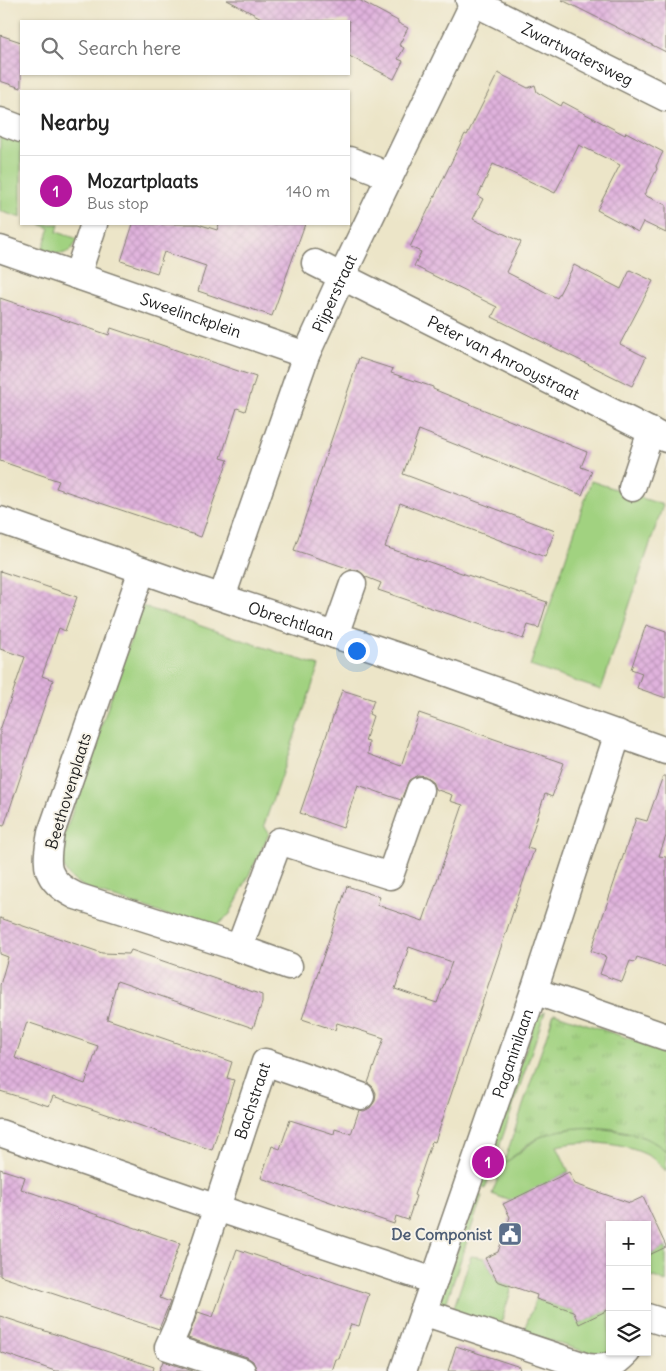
<!DOCTYPE html>
<meta charset="utf-8">
<style>
:root{--surface:#fff;--page:#f6f6f6;--text:#222;--muted:#767676;--line:#e0e0e0;--accent:#b5179e}
body{margin:0;font-family:Delius,sans-serif;background:var(--page);color:var(--text)}
.controls{position:absolute;right:15px;bottom:15px;display:grid;overflow:hidden;border-radius:0px;box-shadow:0 1px 4px #0004}
.controls button{width:45px;height:45px;display:grid;place-items:center;padding:0;border:0;border-bottom:1px solid var(--line);background:var(--surface);color:var(--text);font:25px sans-serif}
.you{position:absolute;left:356px;top:650px;width:18px;height:18px;margin:-12px;border:4px solid #fff;border-radius:50%;background:#1a73e8;box-shadow:0 0 0 8px #1a73e833}
.badge{display:grid;place-items:center;width:32px;height:32px;border-radius:50%;background:var(--accent);color:#fff;font-size:16px;font-weight:700}
.pin{position:absolute;translate:-50% -50%;border:2px solid #fff;box-shadow:0 1px 5px #0006}
.list{margin:0;padding:0;list-style:none}
h2{display:flex;justify-content:space-between;align-items:center;height:65px;margin:0;padding:0 20px;font-size:21px}
h2 small{font-size:16px;font-weight:400;color:var(--muted)}
.list li{display:grid;grid-template-columns:32px 1fr auto;gap:15px;align-items:center;box-sizing:border-box;height:70px;padding:0 20px;border-top:1px solid var(--line)}
.list b{display:block;font-size:19px;white-space:nowrap}
.list p{margin:0;font-size:16px;white-space:nowrap;color:var(--muted)}
.list em{font-size:16px;font-style:normal;color:var(--muted)}
.icon{flex:none;width:28px;height:28px;fill:none;stroke:currentColor;stroke-width:2;stroke-linecap:round;stroke-linejoin:round}
.map{position:relative;flex:none;width:666px;height:1371px;overflow:hidden}
.search{position:absolute;background:var(--surface);box-shadow:0 1px 4px #0004;left:20px;top:20px;width:330px;height:55px;display:flex;align-items:center;gap:12px;box-sizing:border-box;padding:0 18px;border-radius:0px;color:var(--muted);font-size:19px}
.panel{position:absolute;background:var(--surface);box-shadow:0 1px 4px #0004;left:20px;top:90px;width:330px;height:135px;border-radius:0px}
.map>svg:first-child{display:block}
.green{fill:#a1d280;stroke:#5e774e}
.park{fill:url(#park-tufts);stroke:#5e774e}
.building{fill:url(#building-cross-hatch);fill-rule:evenodd}
.lines{fill:none;stroke-linecap:round;stroke-linejoin:round}
.minor-casing{stroke:#848072;stroke-width:29}
.minor{stroke:#fff;stroke-width:26}
.labels{text-anchor:middle;stroke-width:4;stroke-linejoin:round;paint-order:stroke}
.street-label{font-size:16px;fill:#1c1c1c;stroke:#f7f3e8}
.service-label{font-size:16px;font-weight:bold;fill:#4e5e75;stroke:#f7f3e8;text-anchor:end}
</style>
<div class="map">
<svg width="666" height="1371" viewBox="0 0 666 1371">
<defs>
<pattern id="park-tufts" width="24" height="20" patternUnits="userSpaceOnUse" patternTransform="scale(1.25)"><rect width="24" height="20" fill="#a1d280"/><path d="M3 7l-1-3M5 7V3M7 7l1-3M15 17l-1-3M17 17v-4M19 17l1-3" fill="none" stroke="#8ab46e"/></pattern>
<pattern id="building-cross-hatch" width="8" height="8" patternUnits="userSpaceOnUse" patternTransform="scale(1.25)"><rect width="8" height="8" fill="#e0b2dd"/><path d="M0 0l8 8M0 8l8-8" fill="none" stroke="#c098bd"/></pattern>
</defs>
<rect width="100%" height="100%" fill="#f7f3e8"/>
<filter id="ink" filterUnits="userSpaceOnUse"><feTurbulence type="fractalNoise" baseFrequency=".02" numOctaves="2"/><feDisplacementMap in="SourceGraphic" scale="10" xChannelSelector="R" yChannelSelector="G"/><feConvolveMatrix kernelMatrix="1 2 1 2 8 2 1 2 1" color-interpolation-filters="sRGB"/></filter>
<filter id="wash" filterUnits="userSpaceOnUse"><feTurbulence type="fractalNoise" baseFrequency=".0096" numOctaves="4" result="noise"/><feDisplacementMap in="SourceGraphic" scale="20" xChannelSelector="R" yChannelSelector="G"/><feGaussianBlur stdDeviation="1.12" result="paint"/><feColorMatrix in="noise" values="0 0 0 0 0 0 0 0 0 0 0 0 0 0 0 0 0 1.4 0 .05"/><feComposite in="paint" operator="in"/></filter>
<g filter="url(#wash)">
<rect width="100%" height="100%" fill="#ece5c8"/>
<g class="green">
<path d="M0,133L21,141V218L0,211Z"/>
<path d="M39,224H59L57,232L78,239C69,257 60,256 42,250L50,228Z"/>
<path d="M591,481L663,505L601,690L530,666Z"/>
<path d="M142,606L319,666L264,825L269,834L230,914L216,926L203,927L88,889C67,878 63,872 60,848Z"/>
<path d="M545,1012L485,1189L478,1186L537,1017Z"/>
<path d="M584,1127C612,1130 644,1131 666,1151V1171C662,1168 659,1163 655,1160C633,1143 583,1139 557,1146L569,1172L511,1201L492,1194L503,1165L538,1138L556,1131Z"/>
<path d="M477,1194L482,1196L444,1310L437,1308Z"/>
<path d="M666,1247V1282L654,1277L647,1279V1256Z"/>
<path d="M471,1256L485,1258L497,1281L512,1287L500,1327L452,1313Z"/>
<path d="M536,1299L573,1311L579,1324L610,1309V1351L598,1354L589,1353L523,1332Z"/>
</g>
<path class="park" d="M554,1013L666,1051V1151C637,1125 575,1121 540,1137C527,1143 515,1156 503,1165Z"/>
<g id="blocks">
<g class="building">
<path d="M227,0H359L398,21V23L408,28L399,45L404,48L398,59L403,61L394,79L349,56V21H267Z"/>
<path d="M562,0H666V52Z"/>
<path d="M0,35L21,42V88L0,81Z"/>
<path d="M498,73L528,88L535,85L537,92L561,106L563,102L625,135L626,132L663,152L656,166L657,169L644,195L666,205V233L643,222L638,232L597,210L620,165L579,145L555,193L493,164L478,196L483,199L473,219L521,242L506,272L557,298L574,265L621,289L630,270L653,281L620,344L646,357L632,386L492,317L497,307L414,266L421,252L410,247L465,134L467,135Z"/>
<path d="M133,224H198L217,230L219,224H305L272,316L198,291L206,266L164,252L157,273L121,261Z"/>
<path d="M0,298L109,335L111,328L256,377L245,411L237,408L221,458L228,460L201,537L56,488L59,481L0,461Z"/>
<path d="M359,358L393,369L391,373L433,387V389L587,452L581,467L592,471L582,495L419,430L403,474L555,531L545,557L400,503L385,547L547,602L539,628L528,625L523,639L378,590L381,583L366,577L358,570L350,569L294,550Z"/>
<path d="M0,571L77,597L65,631L59,628L42,676L53,680L4,826L0,825V730L25,657L0,649Z"/>
<path d="M646,625L666,632V698L637,688L642,673L631,669Z"/>
<path d="M342,690L374,700L369,714L373,716L365,741L369,742L368,754L401,766L419,713L564,763L552,797L545,794L527,848L534,850L435,1142L432,1141L414,1195L416,1196L408,1220L396,1216L394,1224L261,1178L272,1146L280,1149L290,1120L334,1134L335,1129L351,1134L359,1110L364,1111L370,1108L375,1101L376,1093L373,1087L368,1083L384,1038L337,1023L335,1030L302,1019L347,886L380,897L377,905L423,921L463,805L450,801L452,795L435,789L432,781L425,776L418,775L409,780L401,800L358,785L343,828L300,813ZM409,947L452,962L437,1003L395,989Z"/>
<path d="M663,776H666V836L659,856L666,857V967L637,957L635,962L630,961L622,982L600,974L606,957L591,951L636,818L647,821Z"/>
<path d="M0,918L102,953L129,954L131,950L262,995V1003L253,1028L117,981L107,1019L232,1062L227,1078L234,1080L212,1150L53,1096L49,1106L0,1091V985L8,957L0,954ZM27,1022L98,1046L85,1084L15,1058Z"/>
<path d="M0,1169L25,1177L21,1189L180,1243L160,1298L170,1302L159,1329L0,1276Z"/>
<path d="M569,1172L575,1184L630,1203L643,1197L666,1246V1247L647,1256V1225H610V1309L579,1324L573,1311L536,1299L537,1295L497,1281L485,1258L498,1252L510,1217L503,1204Z"/>
<path d="M237,1249L369,1294L359,1326L351,1324L339,1359H336L332,1371H257L253,1361L247,1357L188,1338L198,1312L213,1317Z"/>
<path d="M0,1316L154,1367L153,1371H55L0,1352Z"/>
<path d="M456,1346L520,1367L519,1371H448Z"/>
<path d="M163,1361L193,1371H159Z"/>
</g>
</g>
</g>
<g filter="url(#ink)">
<use href="#blocks" fill-opacity="0" stroke="#848072" stroke-width="1"/>
<g class="lines">
<defs>
<g id="minor">
<path id="s1" d="M469,0L666,98"/>
<path d="M0,121L21,129"/>
<path d="M349,160L375,170L389,179"/>
<path id="s2" d="M0,249L306,355"/>
<path id="s3" d="M315,263L666,439"/>
<path d="M77,276L94,224"/>
<path d="M632,488L651,431"/>
<path id="s4" d="M0,520L196,589L419,663L666,751"/>
<path d="M142,570L51,833C45,866 44,880 76,896L239,948L279,841L390,876L420,790"/>
<path id="s5" d="M222,597L306,355L342,276L474,2"/>
<path d="M335,635L353,584"/>
<path d="M239,948L289,966"/>
<path d="M534,991L666,1037"/>
<path d="M0,1133L217,1208L434,1281"/>
<path d="M423,1312L588,1367C609,1369 612,1367 627,1352"/>
<path d="M647,1317L666,1323"/>
<path id="s6" d="M242,1371L168,1347L179,1322L265,1062L361,1096"/>
<path id="s7" d="M403,1371L534,991L618,733"/>
</g>
</defs>
<use href="#minor" class="minor-casing"/>
<use href="#minor" class="minor"/>
</g>
</g>
<defs>
<symbol id="civic-square" viewBox="-11 -11 22 22"><rect x="-9" y="-9" width="18" height="18" rx="4" fill="#5c6f8a" stroke="#f7f3e8"/><path d="M-.6-6.5H3V-4.5H.6V-3L4-1V1h2V6H-6V1h2V-1L-.6-3ZM-1.2 2.5V6h2.4V2.5Z" fill="#fff"/></symbol>
</defs>
<g fill-rule="evenodd">
<use href="#civic-square" x="496" y="1220" width="28" height="28"/>
</g>
<g class="labels">
<g class="street-label">
<text dy="6" stroke="none"><textPath href="#s1" startOffset="121">Zwartwatersweg</textPath></text>
<text dy="6" stroke="none"><textPath href="#s5" startOffset="324">Pijperstraat</textPath></text>
<text dy="6" stroke="none"><textPath href="#s2" startOffset="202">Sweelinckplein</textPath></text>
<text dy="6" stroke="none"><textPath href="#s3" startOffset="211">Peter van Anrooystraat</textPath></text>
<text dy="6" stroke="none"><textPath href="#s4" startOffset="308">Obrechtlaan</textPath></text>
<text transform="translate(68 791) rotate(-73)" y="6">Beethovenplaats</text>
<text dy="6" stroke="none"><textPath href="#s7" startOffset="336">Paganinilaan</textPath></text>
<text dy="6" stroke="none"><textPath href="#s6" startOffset="338">Bachstraat</textPath></text>
</g>
<g class="service-label">
<text x="492" y="1240">De Componist</text>
</g>
</g>
</svg>
<div class="controls">
<button>+</button>
<button>−</button>
<button><svg class="icon" aria-label="layers" viewBox="0 0 24 24"><path d="M12 4l9 5-9 5-9-5zM3 14l9 5 9-5"/></svg></button>
</div>
<div class="you"></div>
<div class="pin badge" style="left:488px;top:1162px">1</div>
<div class="search"><svg class="icon" aria-label="search" viewBox="0 0 24 24"><circle cx="10" cy="10" r="6"/><path d="M15 15l6 6"/></svg>Search here</div>
<section class="panel">
<h2>Nearby<small></small></h2>
<ul class="list">
<li><span class="badge">1</span><div><b>Mozartplaats</b><p>Bus stop</p></div><em>140 m</em></li>
</ul>
</section>
</div>
